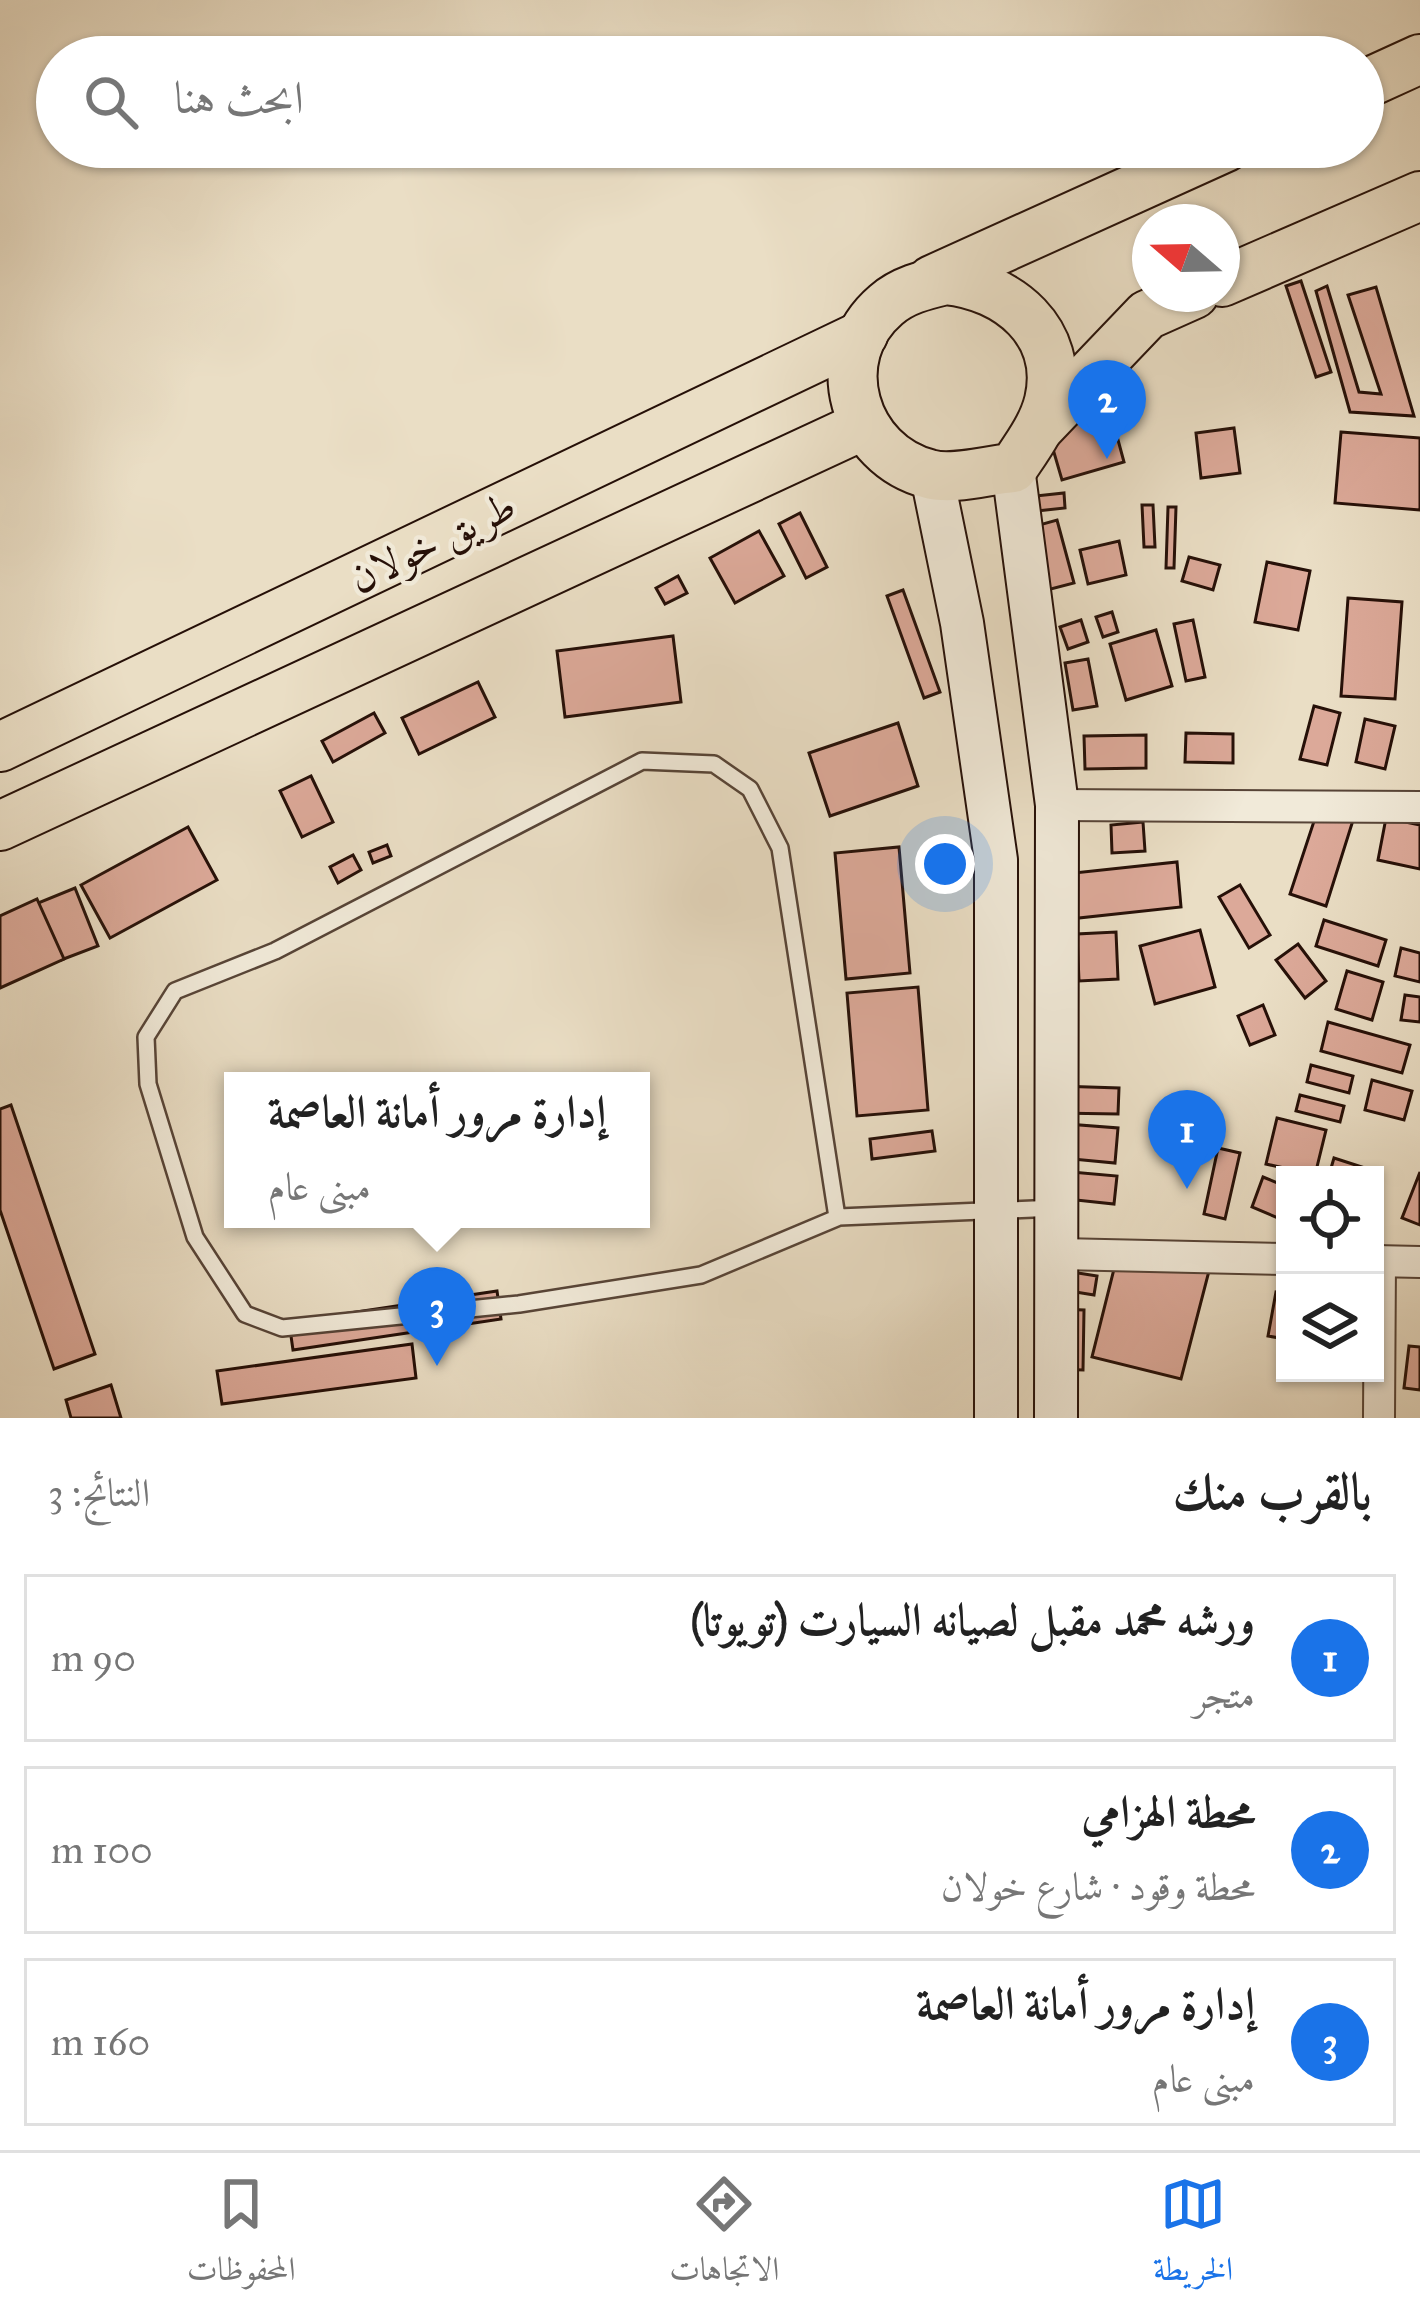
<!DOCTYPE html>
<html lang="ar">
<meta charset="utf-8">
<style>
:root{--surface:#fff;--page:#f6f6f6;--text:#222;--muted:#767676;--line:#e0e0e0;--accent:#1a73e8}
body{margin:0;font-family:"IM FELL Great Primer",Amiri,serif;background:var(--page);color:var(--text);direction:rtl}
.controls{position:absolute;right:36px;bottom:36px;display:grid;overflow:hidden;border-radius:0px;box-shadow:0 3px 9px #0004}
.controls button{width:108px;height:108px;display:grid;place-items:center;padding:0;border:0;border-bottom:3px solid var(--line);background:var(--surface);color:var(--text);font:60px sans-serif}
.compass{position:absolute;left:1132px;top:204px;width:108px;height:108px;border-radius:50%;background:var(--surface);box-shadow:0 3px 9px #0004;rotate:290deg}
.you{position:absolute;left:945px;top:864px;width:42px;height:42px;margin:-30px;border:9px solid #fff;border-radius:50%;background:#1a73e8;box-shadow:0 0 0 18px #1a73e833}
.badge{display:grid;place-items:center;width:78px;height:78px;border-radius:50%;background:var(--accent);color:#fff;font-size:39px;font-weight:700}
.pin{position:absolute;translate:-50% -99px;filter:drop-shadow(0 3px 6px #0008)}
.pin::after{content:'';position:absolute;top:63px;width:42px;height:36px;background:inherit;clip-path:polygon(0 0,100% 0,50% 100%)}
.popup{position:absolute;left:224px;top:1072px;width:426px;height:156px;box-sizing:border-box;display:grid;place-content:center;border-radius:0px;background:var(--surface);filter:drop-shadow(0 3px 9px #0005);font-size:39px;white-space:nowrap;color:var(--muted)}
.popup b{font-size:45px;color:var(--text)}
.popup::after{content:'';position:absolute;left:50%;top:100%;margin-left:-24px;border:24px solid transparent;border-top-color:var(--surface)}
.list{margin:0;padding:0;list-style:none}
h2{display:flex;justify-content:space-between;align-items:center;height:156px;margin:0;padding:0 48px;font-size:51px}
h2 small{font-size:39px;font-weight:400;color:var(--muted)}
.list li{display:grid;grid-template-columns:78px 1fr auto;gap:36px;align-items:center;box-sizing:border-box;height:168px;margin:0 24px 24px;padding:0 24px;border:3px solid var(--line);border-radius:0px}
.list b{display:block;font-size:45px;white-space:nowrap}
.list p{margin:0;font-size:39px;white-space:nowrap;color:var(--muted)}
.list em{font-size:39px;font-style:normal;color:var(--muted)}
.icon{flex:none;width:66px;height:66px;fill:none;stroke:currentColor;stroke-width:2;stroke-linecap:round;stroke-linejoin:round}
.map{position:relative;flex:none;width:1420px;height:1418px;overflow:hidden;direction:ltr}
.search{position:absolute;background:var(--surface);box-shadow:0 3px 9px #0004;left:36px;right:36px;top:36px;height:132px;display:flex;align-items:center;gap:30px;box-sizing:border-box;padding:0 42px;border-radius:66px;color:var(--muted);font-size:45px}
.sheet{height:732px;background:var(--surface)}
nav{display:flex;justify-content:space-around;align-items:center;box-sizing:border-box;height:168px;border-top:3px solid var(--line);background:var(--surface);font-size:33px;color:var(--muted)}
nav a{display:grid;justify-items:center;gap:6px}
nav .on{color:var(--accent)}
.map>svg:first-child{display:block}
.building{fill:#dca999;stroke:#261008;stroke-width:3}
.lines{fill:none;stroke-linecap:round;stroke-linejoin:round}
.lane-casing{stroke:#574437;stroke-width:20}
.street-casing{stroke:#574437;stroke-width:34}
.secondary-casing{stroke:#261008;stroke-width:46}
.primary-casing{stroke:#261008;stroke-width:52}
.lane{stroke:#f1ead9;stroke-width:15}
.street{stroke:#f1ead9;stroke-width:30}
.secondary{stroke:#f1ead9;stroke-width:42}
.primary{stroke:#eadec5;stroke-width:48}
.labels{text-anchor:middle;stroke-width:9;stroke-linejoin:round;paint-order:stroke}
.street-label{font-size:42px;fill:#261008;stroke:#f1ead9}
</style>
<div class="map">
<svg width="1420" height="1418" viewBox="0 0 1420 1418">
<rect width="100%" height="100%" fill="#eadec5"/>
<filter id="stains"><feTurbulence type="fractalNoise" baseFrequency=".00167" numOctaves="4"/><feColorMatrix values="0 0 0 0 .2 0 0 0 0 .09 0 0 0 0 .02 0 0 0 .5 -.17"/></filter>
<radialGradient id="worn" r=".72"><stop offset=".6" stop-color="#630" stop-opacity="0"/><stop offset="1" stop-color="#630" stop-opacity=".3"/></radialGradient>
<g class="building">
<path d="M1301,281L1331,372L1316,377L1286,286Z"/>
<path d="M1327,286L1359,392L1381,394L1348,295L1376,287L1414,416L1350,412L1316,291Z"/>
<path d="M1111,414L1124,462L1062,480L1048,432Z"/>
<path d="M1234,428L1240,473L1201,478L1196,433Z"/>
<path d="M1341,432L1420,438V510L1335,503Z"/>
<path d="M1064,493L1065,508L1027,512L1026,497Z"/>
<path d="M1142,505H1153L1155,547H1144Z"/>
<path d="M1168,507H1176L1174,568H1166Z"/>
<path d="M800,513L827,567L806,578L779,524Z"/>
<path d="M1057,520L1074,583L1024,596L1007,534Z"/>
<path d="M759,531L784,576L735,603L710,558Z"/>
<path d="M1119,541L1126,575L1088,584L1080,550Z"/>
<path d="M1189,557L1220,565L1213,590L1182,581Z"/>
<path d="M1267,562L1310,571L1298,630L1255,622Z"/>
<path d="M678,576L687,593L665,604L656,588Z"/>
<path d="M903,590L940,692L924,698L887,596Z"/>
<path d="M1348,598L1402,602L1395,699L1341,696Z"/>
<path d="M1112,612L1118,632L1103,637L1096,617Z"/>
<path d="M1081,620L1088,642L1068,649L1060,627Z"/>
<path d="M1193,620L1205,677L1186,681L1174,624Z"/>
<path d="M1156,630L1172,686L1126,700L1110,644Z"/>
<path d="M673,636L681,702L565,717L557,651Z"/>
<path d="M1088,659L1097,706L1073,710L1065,663Z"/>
<path d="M478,682L495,717L419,754L402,718Z"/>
<path d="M1314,706L1340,713L1327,765L1300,759Z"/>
<path d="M374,713L385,733L333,762L322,741Z"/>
<path d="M1365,719L1395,726L1385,769L1356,762Z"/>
<path d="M898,723L918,786L830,816L809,753Z"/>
<path d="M1186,733L1233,734V763L1185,762Z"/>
<path d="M1146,735V768L1085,769L1084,736Z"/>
<path d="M311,776L333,822L302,837L280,791Z"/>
<path d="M1320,803L1355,814L1326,906L1290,894Z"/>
<path d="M1386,818L1420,825V869L1378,860Z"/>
<path d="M1143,822L1145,851L1112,853L1111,825Z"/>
<path d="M188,827L217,880L110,938L81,885Z"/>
<path d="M387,845L391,856L373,863L369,852Z"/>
<path d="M899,847L910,973L846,979L835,853Z"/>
<path d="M353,855L361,870L338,883L330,867Z"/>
<path d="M1177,862L1181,907L1060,920L1055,875Z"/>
<path d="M1240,885L1270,935L1249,948L1219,897Z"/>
<path d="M75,888L98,946L61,960L38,903Z"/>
<path d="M37,899L64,959L0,988V916Z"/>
<path d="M1324,920L1386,940L1378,966L1316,946Z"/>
<path d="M1200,930L1215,987L1155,1004L1140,946Z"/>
<path d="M1116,932L1118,979L1079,981L1077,934Z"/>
<path d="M1298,944L1326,981L1305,998L1276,960Z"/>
<path d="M1401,948L1420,953V982L1395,976Z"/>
<path d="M1347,971L1383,982L1372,1020L1336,1009Z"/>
<path d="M918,987L928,1110L857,1116L847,993Z"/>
<path d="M1405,995L1420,997V1022L1401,1020Z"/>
<path d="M1263,1005L1275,1035L1250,1045L1238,1016Z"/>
<path d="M1328,1022L1410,1045L1402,1073L1321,1051Z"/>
<path d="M1311,1065L1353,1076L1349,1093L1307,1082Z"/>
<path d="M1372,1080L1412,1091L1404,1120L1365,1110Z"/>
<path d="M1058,1086L1119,1088L1118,1114L1056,1113Z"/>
<path d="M1300,1095L1344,1106L1340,1122L1296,1111Z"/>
<path d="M11,1105L95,1354L54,1369L0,1210V1109Z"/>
<path d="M1277,1118L1326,1130L1315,1175L1266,1164Z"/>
<path d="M1054,1123L1118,1128L1115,1163L1051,1157Z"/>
<path d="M932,1131L935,1151L872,1159L870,1139Z"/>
<path d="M1218,1148L1240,1153L1225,1219L1204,1214Z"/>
<path d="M1334,1158L1365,1168L1363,1175H1329Z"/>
<path d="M1060,1171L1117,1176L1114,1204L1057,1198Z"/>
<path d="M1420,1172V1225L1402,1218Z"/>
<path d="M1263,1177L1285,1186V1221L1252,1207Z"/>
<path d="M1119,1249L1209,1271L1181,1379L1092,1357Z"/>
<path d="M1053,1269L1097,1276L1094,1295L1051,1288Z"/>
<path d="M497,1291L501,1319L293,1350L289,1322Z"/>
<path d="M1276,1292L1285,1293V1339L1268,1336Z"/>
<path d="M1055,1309L1084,1310L1083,1370L1054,1369Z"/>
<path d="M412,1344L416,1378L222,1404L217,1371Z"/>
<path d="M1409,1346L1420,1347V1390L1404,1388Z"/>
<path d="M111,1385L121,1418H71L66,1400Z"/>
</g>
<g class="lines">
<defs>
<path id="lane" d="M837,1217L780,848L750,789L714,764L642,761L275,951L175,991L146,1037L148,1084L195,1237L245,1314L282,1328L519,1304L701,1275L839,1217L1056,1208"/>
<g id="street">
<path d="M1057,805L1420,807"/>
<path d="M1060,1254L1285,1259"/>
<path d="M1375,1261L1420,1262"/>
<path d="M1379,1418L1380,1261"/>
</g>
<g id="secondary">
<path d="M1013,468L1057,805L1056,1418"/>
<path d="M932,476L962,623L996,860V1418"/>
</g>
<g id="primary">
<path d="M1363,85L1420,59"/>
<path d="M932,280L1226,147"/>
<path d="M946,280C1008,286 1065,332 1049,401C1043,426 1027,447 1013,468C988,470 952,481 929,474C854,455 824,358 886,305C903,290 925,285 946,280Z"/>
<path d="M1222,282L1420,196"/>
<path d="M1040,427L1147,315L1194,294"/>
<path d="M0,747L863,335"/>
<path d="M0,826L862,426"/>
</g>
</defs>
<use href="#lane" class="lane-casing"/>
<use href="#street" class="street-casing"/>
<use href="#secondary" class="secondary-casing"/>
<use href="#primary" class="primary-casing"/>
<use href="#lane" class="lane"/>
<use href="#street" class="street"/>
<use href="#secondary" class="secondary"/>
<use href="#primary" class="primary"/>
</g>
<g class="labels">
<g class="street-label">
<text transform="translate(432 541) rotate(-26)" y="15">طريق خولان</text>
</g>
</g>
<rect width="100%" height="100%" filter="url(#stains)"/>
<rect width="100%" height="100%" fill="url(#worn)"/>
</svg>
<div class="controls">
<button><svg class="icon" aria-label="locate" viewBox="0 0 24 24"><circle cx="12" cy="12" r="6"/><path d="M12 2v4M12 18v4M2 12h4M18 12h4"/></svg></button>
<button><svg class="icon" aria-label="layers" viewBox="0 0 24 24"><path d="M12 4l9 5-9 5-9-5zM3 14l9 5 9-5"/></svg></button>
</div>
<svg class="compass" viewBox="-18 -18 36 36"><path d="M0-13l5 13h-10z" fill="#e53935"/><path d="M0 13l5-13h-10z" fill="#767676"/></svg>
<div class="you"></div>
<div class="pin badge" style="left:1187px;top:1189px">1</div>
<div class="pin badge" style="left:1107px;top:459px">2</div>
<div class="pin badge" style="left:437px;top:1366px">3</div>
<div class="popup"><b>إدارة مرور أمانة العاصمة</b>مبنى عام</div>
<div class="search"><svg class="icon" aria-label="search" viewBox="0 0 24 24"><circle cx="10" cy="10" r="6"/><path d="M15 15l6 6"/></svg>ابحث هنا</div>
</div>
<section class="sheet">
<h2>بالقرب منك<small>النتائج: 3</small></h2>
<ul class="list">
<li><span class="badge">1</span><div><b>ورشه محمد مقبل لصيانه السيارت (تويوتا)</b><p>متجر</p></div><em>90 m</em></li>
<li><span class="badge">2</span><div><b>محطة الهزامي</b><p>محطة وقود · شارع خولان</p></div><em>100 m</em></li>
<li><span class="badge">3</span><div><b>إدارة مرور أمانة العاصمة</b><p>مبنى عام</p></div><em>160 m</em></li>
</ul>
</section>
<nav>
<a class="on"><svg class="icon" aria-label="map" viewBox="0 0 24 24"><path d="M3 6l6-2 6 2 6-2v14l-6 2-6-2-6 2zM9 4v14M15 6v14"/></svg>الخريطة</a>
<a><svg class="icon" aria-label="directions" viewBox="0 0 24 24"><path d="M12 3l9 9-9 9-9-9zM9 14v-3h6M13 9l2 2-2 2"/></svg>الاتجاهات</a>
<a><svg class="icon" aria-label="saved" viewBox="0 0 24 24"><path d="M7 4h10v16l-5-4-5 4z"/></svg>المحفوظات</a>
</nav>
